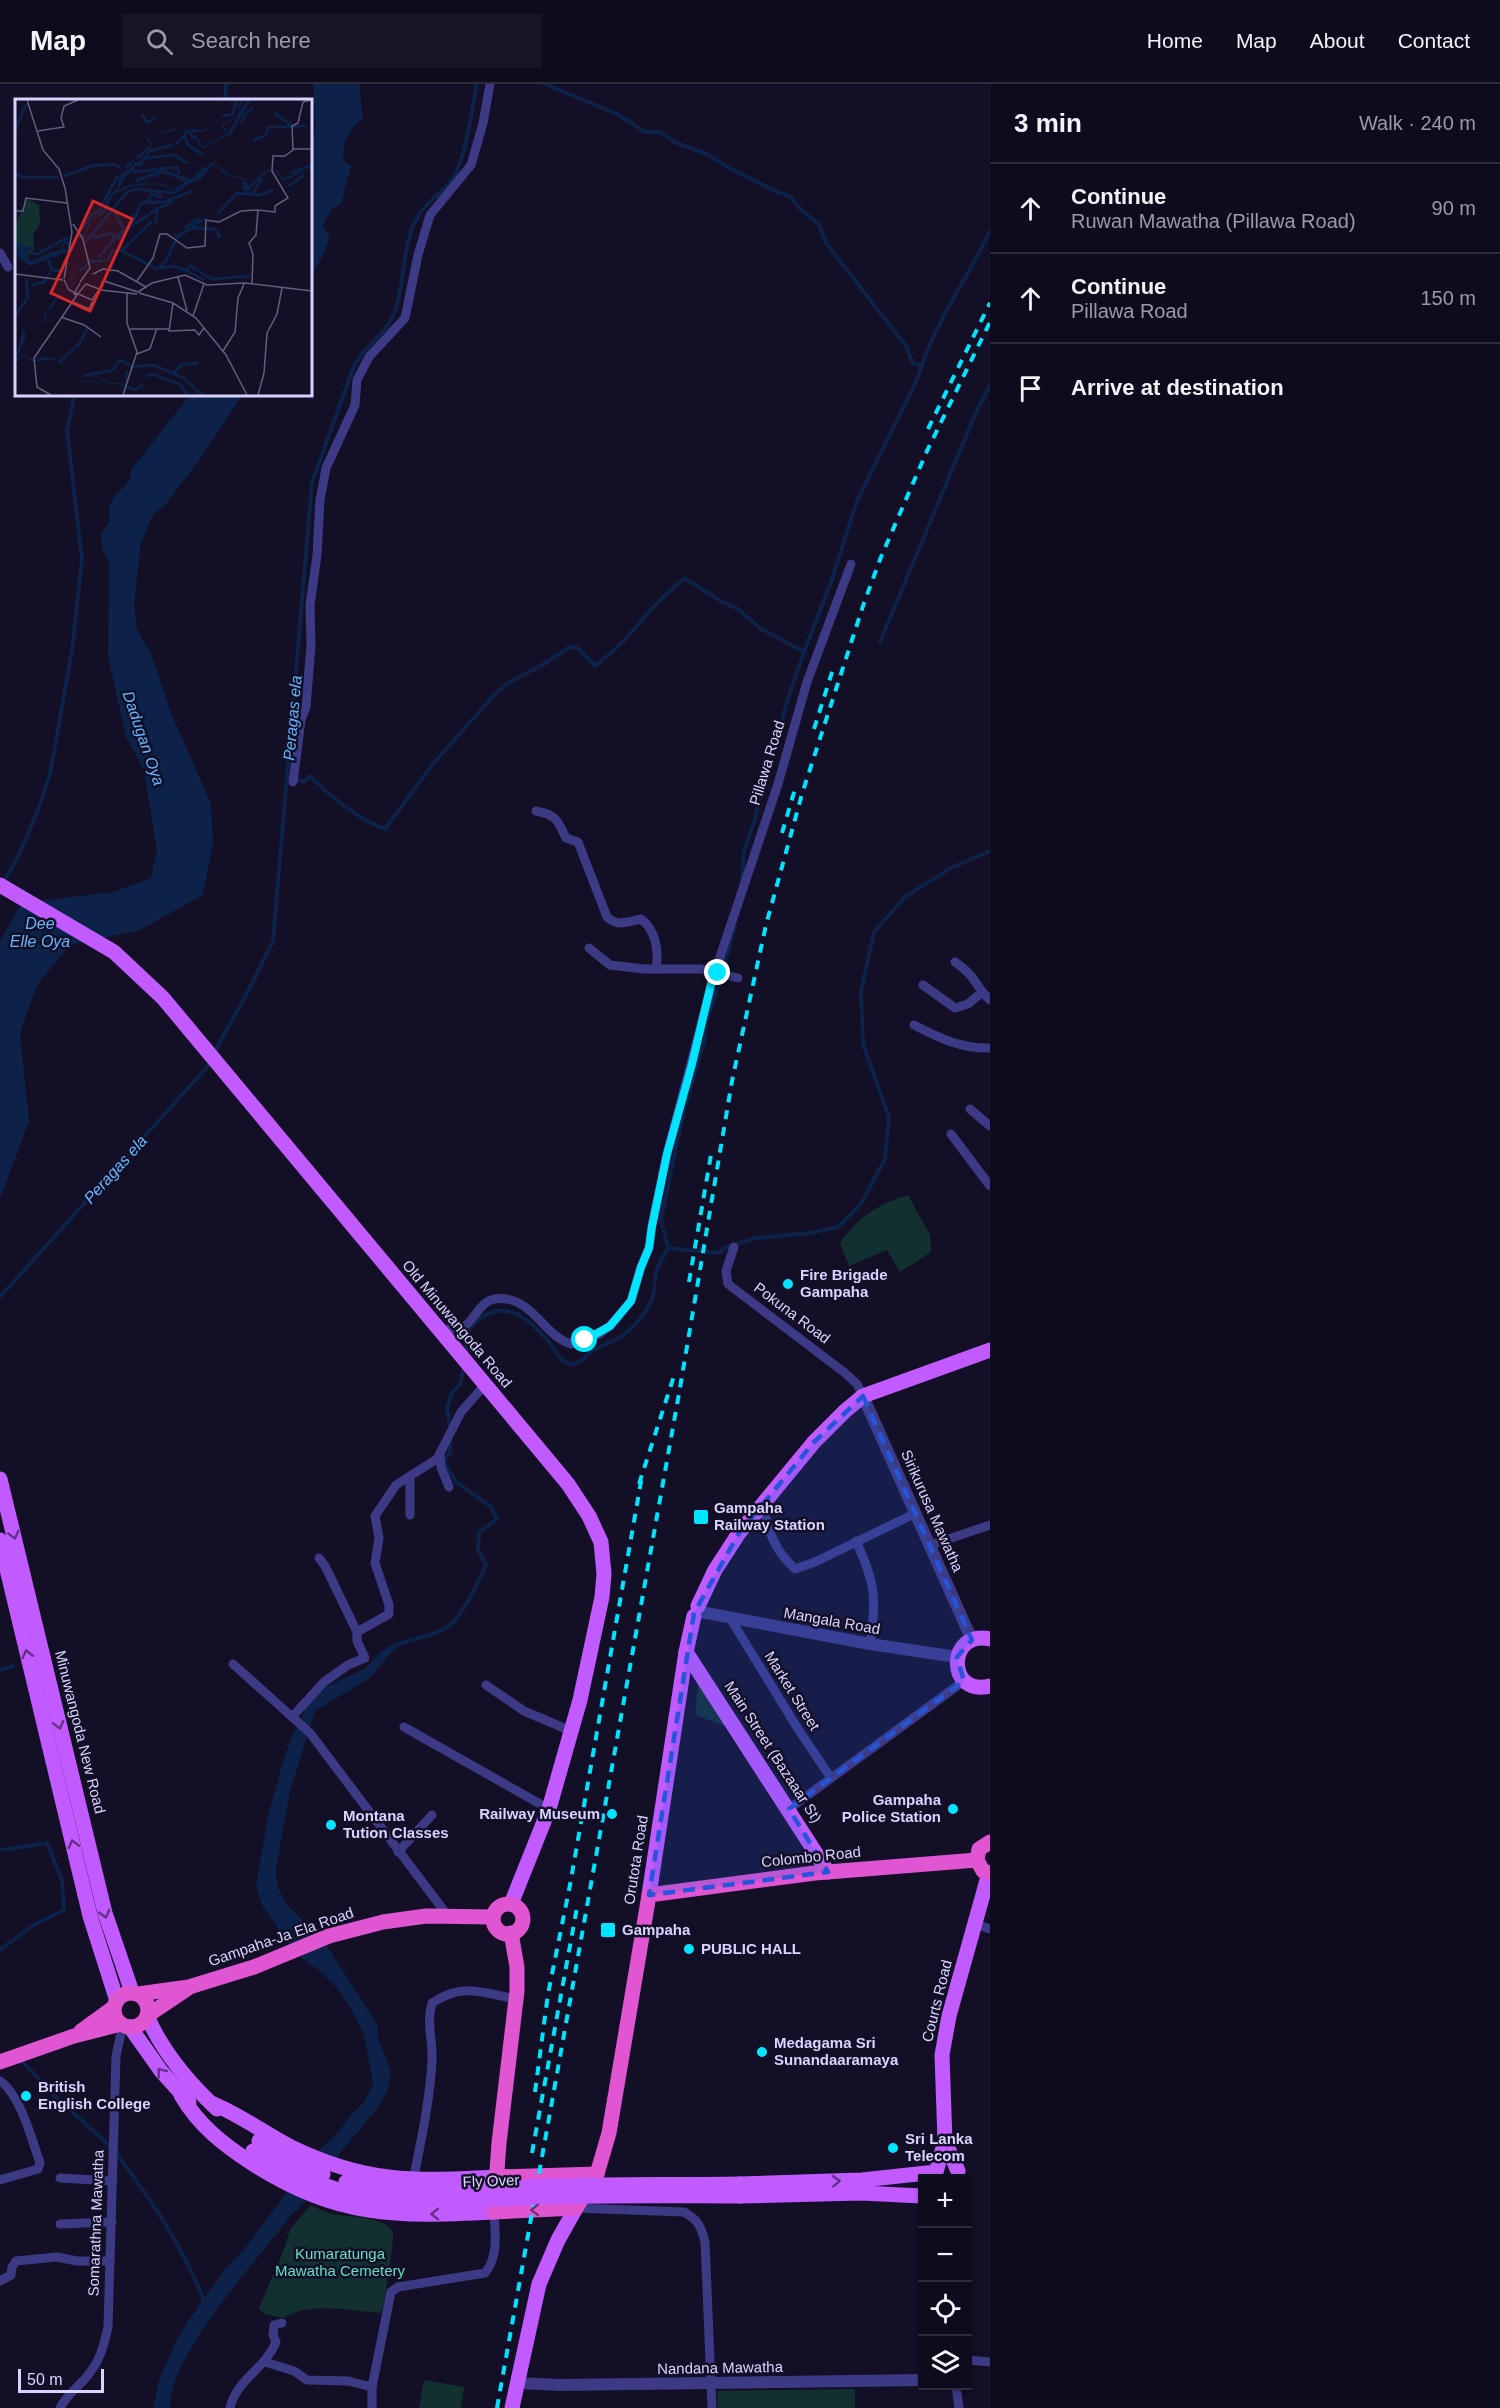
<!DOCTYPE html>
<meta charset="utf-8">
<style>
:root{--surface:#0e0b1c;--page:#171425;--text:#f1f3f6;--muted:#9b9ba3;--line:#2e2b3b}
body{margin:0;font-family:Helvetica,sans-serif;background:var(--page);color:var(--text)}
.controls{position:absolute;right:18px;bottom:18px;display:grid;overflow:hidden;border-radius:0px;box-shadow:0 2px 4px #0004}
.controls button{width:54px;height:54px;display:grid;place-items:center;padding:0;border:0;border-bottom:2px solid var(--line);background:var(--surface);color:var(--text);font:30px sans-serif}
.scale{position:absolute;left:18px;bottom:15px;width:86px;box-sizing:border-box;padding-left:6px;border:3px solid #d9d4ff;border-top:0;font-size:16px;line-height:21px;white-space:nowrap;color:#d9d4ff;-webkit-text-stroke:4px #130f26;paint-order:stroke}
.stop{position:absolute;width:18px;height:18px;margin:-14px;border:4px solid #00e5ff;border-radius:50%;background:#fff}
.stop.end{background:#00e5ff;border-color:#fff;box-shadow:0 2px 6px #0008}
.list{margin:0;padding:0;list-style:none}
h2{display:flex;justify-content:space-between;align-items:center;height:78px;margin:0;padding:0 24px;font-size:26px}
h2 small{font-size:20px;font-weight:400;color:var(--muted)}
.list li{display:grid;grid-template-columns:39px 1fr auto;gap:18px;align-items:center;box-sizing:border-box;height:90px;padding:0 24px;border-top:2px solid var(--line)}
.list b{display:block;font-size:22px;white-space:nowrap}
.list p{margin:0;font-size:20px;white-space:nowrap;color:var(--muted)}
.list em{font-size:20px;font-style:normal;color:var(--muted)}
.icon{flex:none;width:33px;height:33px;fill:none;stroke:currentColor;stroke-width:2;stroke-linecap:round;stroke-linejoin:round}
.map{position:relative;flex:none;width:990px;height:2324px;overflow:hidden}
header{display:flex;align-items:center;gap:36px;box-sizing:border-box;height:84px;padding:0 30px;background:var(--surface);border-bottom:2px solid var(--line)}
header strong{font-size:28px}
nav{display:flex;gap:33px;margin-inline-start:auto;font-size:21px}
.search{width:420px;height:54px;background:var(--page);display:flex;align-items:center;gap:15px;box-sizing:border-box;padding:0 21px;border-radius:0px;color:var(--muted);font-size:22px}
main{display:flex}
aside{flex:1;background:var(--surface)}
.map>svg:first-child{display:block}
.green{fill:#12302f}
.water{fill:#0c2248}
.lines{fill:none;stroke-linecap:round;stroke-linejoin:round}
.stream{stroke:#0c2248;stroke-width:4}
.minor{stroke:#3d3a85;stroke-width:9}
.tertiary{stroke:#3d3a85;stroke-width:12}
.primary{stroke:#c25bff;stroke-width:15}
.trunk{stroke:#e055d1;stroke-width:15}
.rail{stroke:#00e5ff;stroke-width:4;stroke-dasharray:9 8;stroke-linecap:butt}
.primary-bridge{stroke:#c25bff;stroke-width:15}
.oneway{stroke:#623188}
.oneway2{stroke:#6f2e73}
.route{stroke:#00e5ff;stroke-width:8}
.marked{fill:#2655da;fill-opacity:0.2;stroke:#2655da;stroke-width:4.5;stroke-dasharray:12 8;stroke-linejoin:round}
.poi-dot{fill:#00e5ff;stroke:#130f26;stroke-width:2}
.labels{text-anchor:middle;stroke-width:5;stroke-linejoin:round;paint-order:stroke}
.street-label{font-size:15px;fill:#d9d4ff;stroke:#130f26}
.poi-label{font-size:15px;font-weight:bold;fill:#d9d4ff;stroke:#130f26;text-anchor:start}
.park-label{font-size:15px;fill:#5fe0c0;stroke:#130f26}
.water-label{font-size:16px;font-style:italic;fill:#62b6ff;stroke:#130f26}
.inset-river{fill:none;stroke:#0c2248;stroke-width:3}
.inset-road{fill:none;stroke:#625e7d;stroke-width:1.5}
.view{fill:#d62828;fill-opacity:0.15;stroke:#d62828;stroke-width:3}
.inset-edge{fill:none;stroke:#d9d4ff;stroke-width:3}
</style>
<header>
<strong>Map</strong>
<div class="search"><svg class="icon" aria-label="search" viewBox="0 0 24 24"><circle cx="10" cy="10" r="6"/><path d="M15 15l6 6"/></svg>Search here</div>
<nav><a>Home</a><a>Map</a><a>About</a><a>Contact</a></nav>
</header>
<main>
<div class="map">
<svg width="990" height="2324" viewBox="0 0 990 2324">
<rect width="100%" height="100%" fill="#130f26"/>
<g class="green">
<path d="M908,1111L930,1151L931,1168L900,1188L887,1166L849,1182L840,1159C859,1132 877,1121 908,1111Z"/>
<path d="M699,1591L731,1644L695,1631Z"/>
<path d="M310,2122C318,2123 324,2128 332,2130C346,2133 388,2132 393,2149C394,2157 385,2213 383,2224L380,2229C350,2227 310,2217 284,2234L264,2230L259,2224L285,2163L290,2145Z"/>
<path d="M424,2296L464,2303L461,2324H419Z"/>
<path d="M855,2305V2324H718L717,2307Z"/>
</g>
<g class="water">
<path d="M313,0H359L363,33C350,47 341,57 344,77L351,82L341,120L331,126L322,143L330,152C325,171 318,178 311,195L310,69L316,46Z"/>
<path d="M190,311H242L202,372L166,420L153,431L141,459L134,520L137,545L152,572L171,629L211,720L213,760L203,811L140,846L70,861L37,901L20,949L29,1037L0,1115V857L21,819L113,808L151,794L157,766L144,686L126,653L108,572L109,477L102,465L101,450C115,434 106,433 111,418C117,404 130,405 131,386Z"/>
<path d="M401,1556V1561L391,1569L370,1594L315,1627L290,1707L276,1785C276,1824 304,1832 325,1859L377,1940L378,1953L391,1988L388,2006L377,2025L340,2069L305,2118L290,2132C257,2178 169,2270 170,2324H153L160,2293L178,2253L197,2224L227,2183L246,2163L315,2070L337,2050L350,2032L365,2017L373,2000L364,1950L351,1925L338,1905L322,1889L294,1868L262,1821L256,1802L268,1731L281,1685L291,1654L306,1624L324,1604L364,1585L383,1566Z"/>
</g>
<g class="lines">
<g class="stream">
<path d="M545,0L617,30L645,48H661L674,58L707,70L729,84L777,108L790,112L802,127L819,140L826,159L906,262L913,280L921,281"/>
<path d="M225,16L226,0"/>
<path d="M880,558L977,326L990,302"/>
<path d="M293,694L304,698L310,692C327,710 361,737 385,745L432,681L494,611L506,600L544,580L570,563H577L595,582L622,559L655,521L683,495H686L719,516L738,525L760,544L804,568L831,498L857,417L917,296C931,244 967,196 990,147"/>
<path d="M742,797L744,767L755,735L767,679L773,672L788,614L804,568"/>
<path d="M3,799L20,769L38,726L50,690L72,567L82,475L67,346L75,310"/>
<path d="M214,969L252,900L273,857L312,398L354,282C363,264 382,253 391,236C405,208 401,171 413,142C421,121 438,113 451,97C465,79 472,24 477,0"/>
<path d="M668,1164L661,1135L684,1026L705,955V940L719,901L735,842"/>
<path d="M0,1213L207,983L211,976"/>
<path d="M466,1270C466,1257 466,1246 477,1237C505,1213 529,1235 549,1258C555,1265 561,1280 572,1280C582,1280 586,1270 594,1266C603,1260 614,1258 623,1251C634,1243 650,1225 653,1212C655,1204 654,1196 656,1189C658,1180 664,1172 668,1164L718,1169L727,1163L756,1154L810,1149L838,1143L861,1120L885,1075L889,1033L863,960L861,907L874,848L906,812L951,784L990,767"/>
<path d="M450,1343L447,1324L452,1309L460,1300L464,1283"/>
<path d="M397,1561C413,1554 436,1552 450,1541C464,1529 478,1498 486,1481L478,1465L479,1448L497,1435L490,1422L456,1398L444,1378L450,1368V1357"/>
<path d="M0,1586L13,1582"/>
<path d="M0,1766L47,1759L62,1796L64,1826L32,1842L0,1866"/>
<path d="M18,1977L23,1978L56,2013L111,2063"/>
<path d="M116,2069C151,2116 184,2164 205,2219"/>
</g>
<g class="minor">
<path d="M0,169L8,183"/>
<path d="M293,698L301,636L306,623L311,561L310,521L317,471L320,416L326,384L355,321L357,296L369,273L405,234L418,171L430,131L471,81L483,39L490,0"/>
<path d="M536,727C557,731 557,736 566,754L578,758L607,833C618,843 627,838 641,835C656,846 659,868 656,885"/>
<path d="M589,864L610,881L644,885H701L738,894"/>
<path d="M955,878C962,883 969,888 974,896C980,904 982,909 990,916"/>
<path d="M923,901L955,924L968,920L981,909"/>
<path d="M914,941C939,954 962,965 990,964"/>
<path d="M970,1025L990,1042"/>
<path d="M951,1050L990,1102"/>
<path d="M734,1163L726,1187L728,1200L845,1289L857,1300L863,1312"/>
<path d="M439,1245C446,1245 456,1246 462,1244C479,1235 478,1208 511,1216C536,1223 547,1253 571,1260L599,1250L610,1242L631,1217L641,1183L649,1164L652,1142L667,1070L715,888L778,700L807,598L851,480"/>
<path d="M440,1369L441,1383L449,1403"/>
<path d="M763,1420C767,1446 775,1467 795,1485L815,1478L916,1429"/>
<path d="M410,1431V1392L437,1375L461,1328L484,1302"/>
<path d="M856,1457C875,1498 877,1515 870,1560"/>
<path d="M931,1461L990,1441"/>
<path d="M319,1474L325,1482L357,1548"/>
<path d="M730,1534L798,1645L831,1694"/>
<path d="M233,1580L310,1649L448,1832"/>
<path d="M486,1601L524,1627L571,1647"/>
<path d="M292,1633L324,1598L348,1581L365,1574L357,1557V1548L389,1530V1521L375,1479L379,1454L375,1432L396,1401L410,1392"/>
<path d="M404,1643L549,1725"/>
<path d="M789,1725L964,1597"/>
<path d="M398,1768L432,1731"/>
<path d="M976,1840L990,1845"/>
<path d="M0,1997C20,2010 32,2056 40,2079L38,2085L0,2096"/>
<path d="M60,2094L113,2097"/>
<path d="M413,2097C421,2057 430,2016 432,1976C433,1957 426,1938 432,1919C464,1898 482,1909 516,1915"/>
<path d="M576,2124L684,2128C698,2136 701,2142 705,2158L712,2324"/>
<path d="M60,2140L112,2138"/>
<path d="M0,2197L11,2191L12,2183L16,2177L57,2173L77,2177H110"/>
<path d="M968,2276L990,2278"/>
<path d="M265,2278L294,2287L307,2296L348,2297L372,2303"/>
<path d="M956,2302L959,2324"/>
<path d="M60,2324C66,2311 79,2303 88,2291C100,2277 104,2261 108,2243L116,1972L123,1940"/>
<path d="M230,2324C236,2296 265,2285 276,2258L273,2251L274,2241L282,2239"/>
<path d="M372,2324V2303L391,2208L398,2203L485,2189C499,2172 495,2148 494,2128"/>
</g>
<g class="tertiary">
<path d="M863,1312L972,1556"/>
<path d="M701,1528L870,1560L957,1573"/>
<path d="M517,2299L559,2301L922,2296"/>
</g>
<g class="primary">
<path d="M0,801L114,868L163,914L568,1400L589,1432L601,1458L604,1490L602,1513L580,1616L549,1725L511,1820"/>
<path d="M0,1395L105,1829L132,1908"/>
<path d="M0,1456L90,1832L117,1917"/>
<path d="M698,1522L715,1486L739,1449L814,1358L845,1327L863,1312L990,1266"/>
<path d="M990,1555C947,1545 946,1613 990,1602"/>
<path d="M686,1568L828,1788"/>
<path d="M649,1811L686,1568L694,1532"/>
<path d="M147,1932C163,1969 188,1998 217,2025"/>
<path d="M130,1943L161,1987L189,2018"/>
<path d="M181,2011C198,2041 224,2061 253,2080C339,2134 395,2133 494,2128"/>
<path d="M211,2019C239,2030 264,2049 291,2063C367,2100 415,2097 496,2093"/>
<path d="M958,2087L945,2057L942,1971L949,1932L989,1789"/>
<path d="M740,2100L862,2096L936,2088L945,2057"/>
<path d="M740,2112L861,2109L922,2112"/>
<path d="M512,2324L539,2200L558,2156L576,2124"/>
</g>
<g class="trunk">
<path d="M990,1758L979,1765L977,1776L983,1787L990,1789"/>
<circle cx="508" cy="1835" r="15"/>
<path d="M511,1849L517,1883V1907L499,2059L494,2128L576,2124L597,2090L609,2049L649,1811L815,1789L977,1776"/>
<circle cx="131" cy="1926" r="17"/>
<path d="M138,1910L189,1903L254,1883L329,1852L383,1838L426,1832L493,1833"/>
<path d="M148,1931L187,1905"/>
<path d="M81,1947L114,1923"/>
<path d="M0,1978L74,1952L121,1940"/>
<path d="M496,2093L597,2090"/>
</g>
<g class="rail">
<path d="M928,345L990,219"/>
<path d="M814,645L833,585"/>
<path d="M782,749L795,705"/>
<path d="M689,1198L712,1065"/>
<path d="M639,1400L674,1292"/>
<path d="M535,2008L548,1910L570,1801L642,1392"/>
<path d="M532,2069L578,1818"/>
<path d="M497,2324L680,1304L732,997L766,841L802,710L864,519L881,473L927,367L990,238"/>
</g>
<g class="primary-bridge">
<path d="M259,2057L323,2090"/>
<path d="M253,2067C287,2086 323,2104 362,2112C423,2124 487,2114 549,2113C613,2111 676,2112 740,2112"/>
<path d="M346,2098C413,2114 484,2104 552,2102C615,2100 678,2101 740,2100"/>
</g>
</g>
<defs><path id="oneway-chevron" d="M-2-3.5L2.5 0L-2 3.5" fill="none" stroke-width="1.6" stroke-linecap="round" stroke-linejoin="round" transform="scale(1.5)"/></defs>
<g class="oneway">
<use href="#oneway-chevron" transform="translate(14 1451) rotate(76)"/>
<use href="#oneway-chevron" transform="translate(27 1570) rotate(-103)"/>
<use href="#oneway-chevron" transform="translate(59 1641) rotate(76)"/>
<use href="#oneway-chevron" transform="translate(73 1760) rotate(-104)"/>
<use href="#oneway-chevron" transform="translate(105 1830) rotate(75)"/>
<use href="#oneway-chevron" transform="translate(161 1988) rotate(-128)"/>
<use href="#oneway-chevron" transform="translate(836 2097) rotate(-3)"/>
<use href="#oneway-chevron" transform="translate(435 2130) rotate(179)"/>
</g>
<use class="oneway2" href="#oneway-chevron" transform="translate(535 2126) rotate(178)"/>
<g class="lines">
<path class="route" d="M585,1256L610,1242L631,1217L641,1183L649,1164L652,1142L667,1070L692,980L711,900L715,888L718,889"/>
</g>
<path class="marked" d="M863,1312L972,1556L957,1573L964,1597L789,1725L828,1788L649,1811L694,1529L739,1449L814,1358Z"/>
<g class="poi-dot">
<circle cx="788" cy="1200" r="6"/>
<rect x="693" y="1425" width="16" height="16" rx="3"/>
<circle cx="953" cy="1725" r="6"/>
<circle cx="612" cy="1730" r="6"/>
<circle cx="331" cy="1741" r="6"/>
<rect x="600" y="1838" width="16" height="16" rx="3"/>
<circle cx="689" cy="1865" r="6"/>
<circle cx="762" cy="1968" r="6"/>
<circle cx="26" cy="2012" r="6"/>
<circle cx="893" cy="2064" r="6"/>
</g>
<g class="labels">
<g class="street-label">
<text transform="translate(767 679) rotate(-73)" y="5">Pillawa Road</text>
<text transform="translate(792 1229) rotate(37)" y="5">Pokuna Road</text>
<text transform="translate(457 1240) rotate(50)" y="5">Old Minuwangoda Road</text>
<text transform="translate(932 1427) rotate(66)" y="5">Sirikurusa Mawatha</text>
<text transform="translate(832 1537) rotate(10)" y="5">Mangala Road</text>
<text transform="translate(792 1607) rotate(58)" y="5">Market Street</text>
<text transform="translate(80 1648) rotate(76)" y="5">Minuwangoda New Road</text>
<text transform="translate(773 1668) rotate(57)" y="5">Main Street (Bazaaar St)</text>
<text transform="translate(811 1773) rotate(-6)" y="5">Colombo Road</text>
<text transform="translate(636 1776) rotate(-81)" y="5">Orutota Road</text>
<text transform="translate(281 1853) rotate(-19)" y="5">Gampaha-Ja Ela Road</text>
<text transform="translate(937 1917) rotate(-76)" y="5">Courts Road</text>
<text transform="translate(491 2097) rotate(-2)" y="5">Fly Over</text>
<text transform="translate(96 2139) rotate(-88)" y="5">Somarathna Mawatha</text>
<text transform="translate(720 2284) rotate(-1)" y="5">Nandana Mawatha</text>
</g>
<g class="poi-label">
<text x="800" y="1196">Fire Brigade<tspan x="800" dy="17">Gampaha</tspan></text>
<text x="714" y="1429">Gampaha<tspan x="714" dy="17">Railway Station</tspan></text>
<text x="941" y="1721" text-anchor="end">Gampaha<tspan x="941" dy="17">Police Station</tspan></text>
<text x="600" y="1735" text-anchor="end">Railway Museum</text>
<text x="343" y="1737">Montana<tspan x="343" dy="17">Tution Classes</tspan></text>
<text x="622" y="1851">Gampaha</text>
<text x="701" y="1870">PUBLIC HALL</text>
<text x="774" y="1964">Medagama Sri<tspan x="774" dy="17">Sunandaaramaya</tspan></text>
<text x="38" y="2008">British<tspan x="38" dy="17">English College</tspan></text>
<text x="905" y="2060">Sri Lanka<tspan x="905" dy="17">Telecom</tspan></text>
</g>
<g class="park-label">
<text x="340" y="2175">Kumaratunga<tspan x="340" dy="17">Mawatha Cemetery</tspan></text>
</g>
<g class="water-label">
<text transform="translate(292 634) rotate(-85)" y="6">Peragas ela</text>
<text transform="translate(144 654) rotate(71)" y="6">Dadugan Oya</text>
<text x="40" y="845">Dee<tspan x="40" dy="18">Elle Oya</tspan></text>
<text transform="translate(115 1085) rotate(-48)" y="6">Peragas ela</text>
</g>
</g>
<g transform="translate(15 15)">
<rect width="297" height="297" fill="#130f26"/>
<path d="M12,100L24,106L25,125L18,135L19,150L13,157L0,148V126Z" fill="#12302f"/>
<path d="M222,1H227V2L224,18L207,26L212,32L210,38L189,49L185,48L183,41L178,40L173,34H166L162,31L145,35L140,31L130,35L136,42L137,46L126,58L120,60L116,67L106,71L103,79L105,83L104,79L109,73L115,69L103,91L114,86L129,84L145,74L177,83L198,62L215,76L229,79L234,87L249,73L254,71H262L267,79L297,70L267,82L261,72L252,73L232,93L227,90L229,81L211,76L199,64L186,80L160,91L143,85L116,87L98,96L91,112L75,123L71,138H63L56,147L49,145L48,152L14,163L0,152H4V148L15,150L12,155L15,162L45,150L50,141L56,144L64,135L70,136L74,122L88,112L94,97L103,88V78L107,70L135,46L129,34L139,31L146,34L159,29L166,33L181,30L188,32L190,30L198,28L200,22L206,16H211L205,17L197,29L188,33H175L184,40L187,48L209,37L211,32L206,29L207,25L223,17L226,2L220,4ZM142,75L144,79L145,75L155,77L170,83L159,90L145,84L130,85L140,76L141,79H142ZM66,171L57,177L58,185L57,188L43,196L39,206L31,215V219L30,222L9,230L11,237L2,260L10,255L18,261L28,258L40,259L68,277V284L69,281H71L84,283L87,279L94,284H105L110,287V274L114,270L142,283L154,296L142,283L114,271L110,289L104,285H94L87,281L84,284L70,282L67,286L68,277L39,260L19,263L9,257L1,263L2,270L0,271V260L8,230L29,221L30,215L43,195L56,188V177Z" fill="#0c2248" fill-rule="evenodd"/>
<path class="inset-river" d="M259,14L276,26M127,15L132,23L141,19M208,17L218,15L220,5L225,7M227,24L229,16L238,9M0,31L11,5M213,37L234,1M238,41L250,37L254,28L291,27M160,46L170,37L173,46L188,56M131,59L160,56L173,65M118,73L161,68L165,75M0,74L7,78H44M276,74L297,66M111,76L121,65L125,66L134,52L158,46M49,77L76,67L98,65L106,69M120,82L147,72L177,82L190,68M274,87L289,76M236,97L247,80M126,104L150,103L177,92M98,111L109,130M203,114L222,94L245,96L258,91M120,119L125,105L134,101L136,95L148,98M121,124L141,111M141,125L142,110L159,102M169,129L185,119M177,129L200,130L205,139M66,132L76,116L84,112L103,76M78,135L80,139L96,134L100,139L120,122L118,115M159,135L162,138L191,119M103,140L121,123M71,143L111,94L120,90L158,94L169,89M0,145L18,150M107,152L142,170L151,162L162,138M0,154L15,165L53,151M15,154L23,155L53,138M83,159L99,140M33,161L37,171L48,172M174,166L197,180L235,177M173,168L172,172L189,181M145,169L158,167L172,172M64,171L70,169L74,160L77,163L93,161L97,152L107,151L137,122M17,186L29,183L35,173M0,217L13,198L11,179M44,263L64,245L72,230M158,275L166,266L183,264M69,277L98,271L105,261L118,268L139,266L169,279L187,296M132,277L138,275L166,286L172,296M111,287L119,291L128,286"/>
<path class="inset-road" d="M12,1L28,51L44,70L50,89L57,133L49,180M23,32L49,28L46,19L49,7L63,1M278,50H297M0,112H8L11,99L52,104M58,125L68,140L75,169L65,183M0,175L48,181M78,175L88,170L103,172L131,188M163,178L172,212M49,181L54,191L77,201L84,191M89,182L123,193M122,182L138,159L145,135H152L172,149L190,147L191,121L204,123L226,112L243,111M65,184L59,195L62,196L71,185L84,190M237,185L238,155L234,144L241,136L243,111L260,113V107L273,99L257,72L258,57H270L278,51L277,27L283,24L288,3L296,1M85,191L122,195M123,193L137,184L170,176L192,186L230,184L297,192M124,194L158,204L181,219L211,256L232,296M58,203L74,210L77,203M158,204L154,232L180,231L184,236L189,229M178,217L189,185M46,218L69,226L86,238M115,230H154M208,252L220,233L223,199L229,185M122,255L135,250L142,229M36,296L22,288L19,259L62,196M108,296L122,253L112,224V194M243,296L249,274L252,234L262,215L267,189"/>
<path class="view" d="M78,102L117,120L75,212L36,194Z"/>
<rect width="297" height="297" class="inset-edge"/>
</g>
</svg>
<div class="controls">
<button>+</button>
<button>−</button>
<button><svg class="icon" aria-label="locate" viewBox="0 0 24 24"><circle cx="12" cy="12" r="6"/><path d="M12 2v4M12 18v4M2 12h4M18 12h4"/></svg></button>
<button><svg class="icon" aria-label="layers" viewBox="0 0 24 24"><path d="M12 4l9 5-9 5-9-5zM3 14l9 5 9-5"/></svg></button>
</div>
<div class="scale">50 m</div>
<div class="stop" style="left:585px;top:1256px"></div>
<div class="stop end" style="left:718px;top:889px"></div>
</div>
<aside>
<h2>3 min<small>Walk · 240 m</small></h2>
<ul class="list">
<li><svg class="icon" aria-label="ahead" viewBox="0 0 24 24"><path d="M12 20V5M6 11l6-6 6 6"/></svg><div><b>Continue</b><p>Ruwan Mawatha (Pillawa Road)</p></div><em>90 m</em></li>
<li><svg class="icon" aria-label="ahead" viewBox="0 0 24 24"><path d="M12 20V5M6 11l6-6 6 6"/></svg><div><b>Continue</b><p>Pillawa Road</p></div><em>150 m</em></li>
<li><svg class="icon" aria-label="arrive" viewBox="0 0 24 24"><path d="M6 21V4h12l-3 4 3 4H6"/></svg><div><b>Arrive at destination</b></div></li>
</ul>
</aside>
</main>
